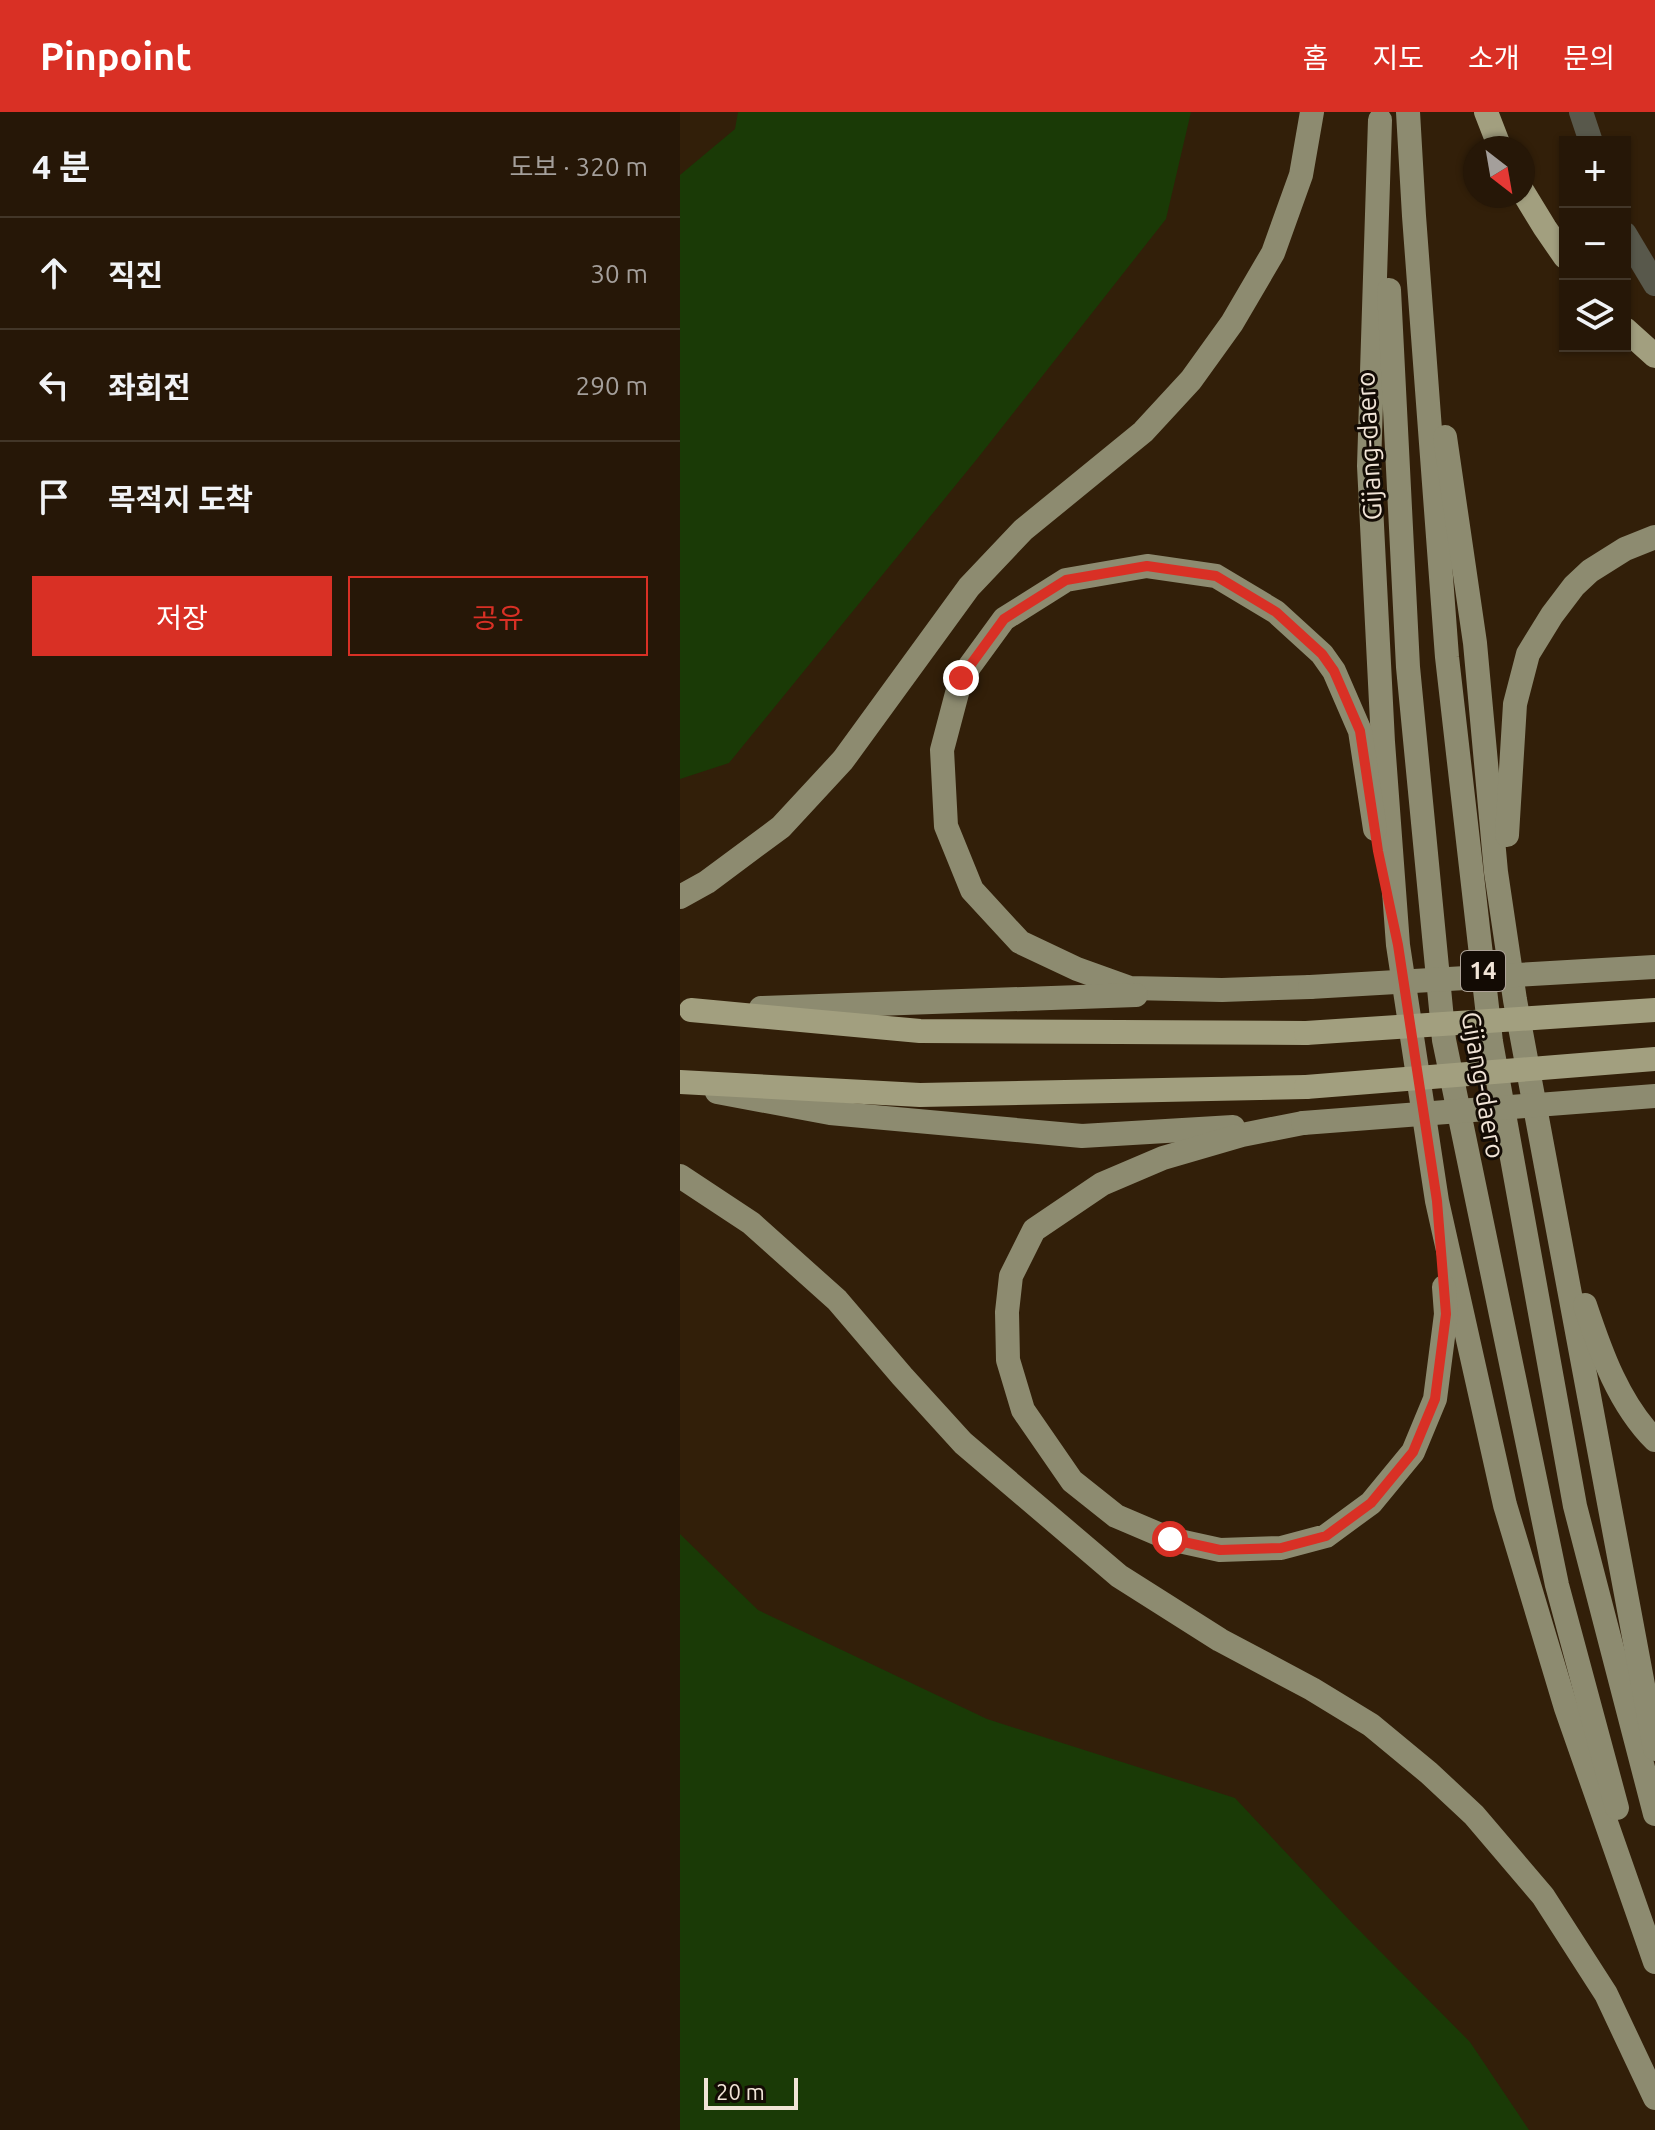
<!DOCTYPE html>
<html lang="ko">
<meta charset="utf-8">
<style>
:root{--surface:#261707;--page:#2e2011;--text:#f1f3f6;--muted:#a49f9b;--line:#423628;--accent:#d93025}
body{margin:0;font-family:Ubuntu,"Noto Sans KR",sans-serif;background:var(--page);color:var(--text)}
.controls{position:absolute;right:24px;top:24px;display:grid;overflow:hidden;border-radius:0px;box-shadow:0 2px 6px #0004}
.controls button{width:72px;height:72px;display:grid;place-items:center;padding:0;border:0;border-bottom:2px solid var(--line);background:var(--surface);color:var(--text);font:40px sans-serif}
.compass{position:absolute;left:783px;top:24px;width:72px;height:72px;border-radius:50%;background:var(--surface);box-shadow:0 2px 6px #0004;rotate:149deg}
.scale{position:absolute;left:24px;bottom:20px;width:94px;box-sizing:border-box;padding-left:8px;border:4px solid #f1e4d7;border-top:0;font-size:22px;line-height:28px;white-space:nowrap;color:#f1e4d7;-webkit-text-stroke:6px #130b04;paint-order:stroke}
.stop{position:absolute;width:24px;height:24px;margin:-18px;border:6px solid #d93025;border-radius:50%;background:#fff}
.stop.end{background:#d93025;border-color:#fff;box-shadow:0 2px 8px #0008}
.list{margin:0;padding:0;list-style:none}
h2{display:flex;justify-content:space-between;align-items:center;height:104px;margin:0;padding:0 32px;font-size:34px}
h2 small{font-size:26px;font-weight:400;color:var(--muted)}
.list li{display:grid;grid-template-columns:52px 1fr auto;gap:24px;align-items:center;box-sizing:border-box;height:112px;padding:0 32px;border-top:2px solid var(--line)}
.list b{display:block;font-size:30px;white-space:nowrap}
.list em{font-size:26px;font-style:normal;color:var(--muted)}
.actions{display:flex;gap:16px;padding:24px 32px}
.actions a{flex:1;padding:18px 0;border:2px solid var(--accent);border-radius:0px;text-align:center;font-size:28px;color:var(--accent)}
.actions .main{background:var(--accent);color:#fff}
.icon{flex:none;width:44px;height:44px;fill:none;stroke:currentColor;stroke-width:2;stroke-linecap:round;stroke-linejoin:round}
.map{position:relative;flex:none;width:975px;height:2018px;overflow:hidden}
header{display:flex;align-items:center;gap:48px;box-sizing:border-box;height:112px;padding:0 40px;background:var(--accent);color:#fff}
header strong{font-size:38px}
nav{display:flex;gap:44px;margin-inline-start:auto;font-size:28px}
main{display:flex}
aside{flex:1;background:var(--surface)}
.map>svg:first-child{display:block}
.green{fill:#1a3a06}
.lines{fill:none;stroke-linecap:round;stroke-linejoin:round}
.minor{stroke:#58584b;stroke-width:24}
.major{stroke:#8d8b70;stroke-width:24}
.highway{stroke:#a29f7f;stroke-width:24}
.major-bridge{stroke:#8d8b70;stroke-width:24}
.highway-bridge{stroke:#a29f7f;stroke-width:24}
.route{stroke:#d93025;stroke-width:10}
.labels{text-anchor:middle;stroke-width:6;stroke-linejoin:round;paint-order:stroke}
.shield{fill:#130b04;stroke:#aea398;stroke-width:2}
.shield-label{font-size:24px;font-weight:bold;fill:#f1e4d7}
.street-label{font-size:26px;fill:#f1e4d7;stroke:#130b04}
</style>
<header>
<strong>Pinpoint</strong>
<nav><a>홈</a><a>지도</a><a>소개</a><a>문의</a></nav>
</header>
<main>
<aside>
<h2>4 분<small>도보 · 320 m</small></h2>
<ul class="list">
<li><svg class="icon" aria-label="ahead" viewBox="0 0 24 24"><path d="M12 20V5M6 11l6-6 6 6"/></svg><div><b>직진</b></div><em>30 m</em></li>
<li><svg class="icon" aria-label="left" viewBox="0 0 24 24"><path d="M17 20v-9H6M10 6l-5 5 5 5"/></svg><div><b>좌회전</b></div><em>290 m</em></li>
<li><svg class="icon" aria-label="arrive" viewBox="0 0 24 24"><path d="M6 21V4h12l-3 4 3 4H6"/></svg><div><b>목적지 도착</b></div></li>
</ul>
<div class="actions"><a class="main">저장</a><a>공유</a></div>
</aside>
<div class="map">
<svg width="975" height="2018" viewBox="0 0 975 2018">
<rect width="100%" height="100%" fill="#321f09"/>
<g class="green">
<path d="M58,0H511L486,107L297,347L49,651L0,667V63L55,17Z"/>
<path d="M0,1422L78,1498L307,1607L555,1686L672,1811L790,1930L849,2018H0Z"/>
</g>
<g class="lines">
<g class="minor">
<path d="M901,0L911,30"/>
<path d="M945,122L975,172"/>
</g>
<g class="major">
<path d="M728,0L734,104L767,545L811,930L895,1394L975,1702"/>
<path d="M700,8L689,354L703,630L718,833L757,1089L825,1393L886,1596L975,1850"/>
<path d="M709,178L728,555L764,928L877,1473L937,1696"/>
<path d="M765,325L795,531L816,760L835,888L975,1637"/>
<path d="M827,723L835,592L848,542L872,503L894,474L910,459L945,437L975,425"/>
<path d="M0,785L27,770L101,715L163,648L289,475L343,418L463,320L511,268L552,211L593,141L621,63L632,0"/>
<path d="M630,875L542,878L450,876L397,857L340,830L292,778L266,714L262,638L281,566L324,507L386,468L467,454L536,464L596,500L642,542L654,559L680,619L695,717"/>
<path d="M81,896L456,883"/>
<path d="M37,980L150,1001L402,1024L553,1015"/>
<path d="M623,1011L562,1023L483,1046L422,1072L354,1118L331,1164L327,1200L328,1248L343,1298L392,1369L436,1404L490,1427L540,1438L601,1436L646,1424L691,1391L733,1340L755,1287L766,1202L764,1175"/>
<path d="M0,1064L71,1111L157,1188L222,1264L283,1331L439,1464L540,1528L632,1577L691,1613L749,1661L794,1703L863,1784L926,1882L975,1986"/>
<path d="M905,1193C921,1241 939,1292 975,1328"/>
</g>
<g class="highway">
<path d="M806,0L820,36"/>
<path d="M843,80L865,116L885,145"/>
<path d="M945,217L975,244"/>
<path d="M11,898L240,919L626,921"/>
<path d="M0,970L240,983L626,975"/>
</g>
<g class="major-bridge">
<path d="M630,875L974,855"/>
<path d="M623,1011L975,984"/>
</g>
<g class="highway-bridge">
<path d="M626,921L975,898"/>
<path d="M626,975L975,947"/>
</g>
</g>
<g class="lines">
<path class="route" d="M281,566L324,507L386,468L467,454L536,464L596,500L642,542L654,559L680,619L698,739L718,833L757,1089L766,1202L755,1287L733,1340L691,1391L646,1424L601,1436L540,1438L490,1427"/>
</g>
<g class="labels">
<rect class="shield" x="781" y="839" width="44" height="40" rx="6"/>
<g class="shield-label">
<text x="803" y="867">14</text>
</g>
<g class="street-label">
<text transform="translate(689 334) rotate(-93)" y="9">Gijang-daero</text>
<text transform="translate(803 973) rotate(80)" y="9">Gijang-daero</text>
</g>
</g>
</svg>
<div class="controls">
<button>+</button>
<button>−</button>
<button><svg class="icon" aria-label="layers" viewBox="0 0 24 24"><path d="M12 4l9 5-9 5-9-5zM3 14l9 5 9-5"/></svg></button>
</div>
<svg class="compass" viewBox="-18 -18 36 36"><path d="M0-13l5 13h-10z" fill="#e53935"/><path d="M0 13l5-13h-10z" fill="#a49f9b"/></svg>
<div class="scale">20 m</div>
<div class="stop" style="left:490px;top:1427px"></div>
<div class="stop end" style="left:281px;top:566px"></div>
</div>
</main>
